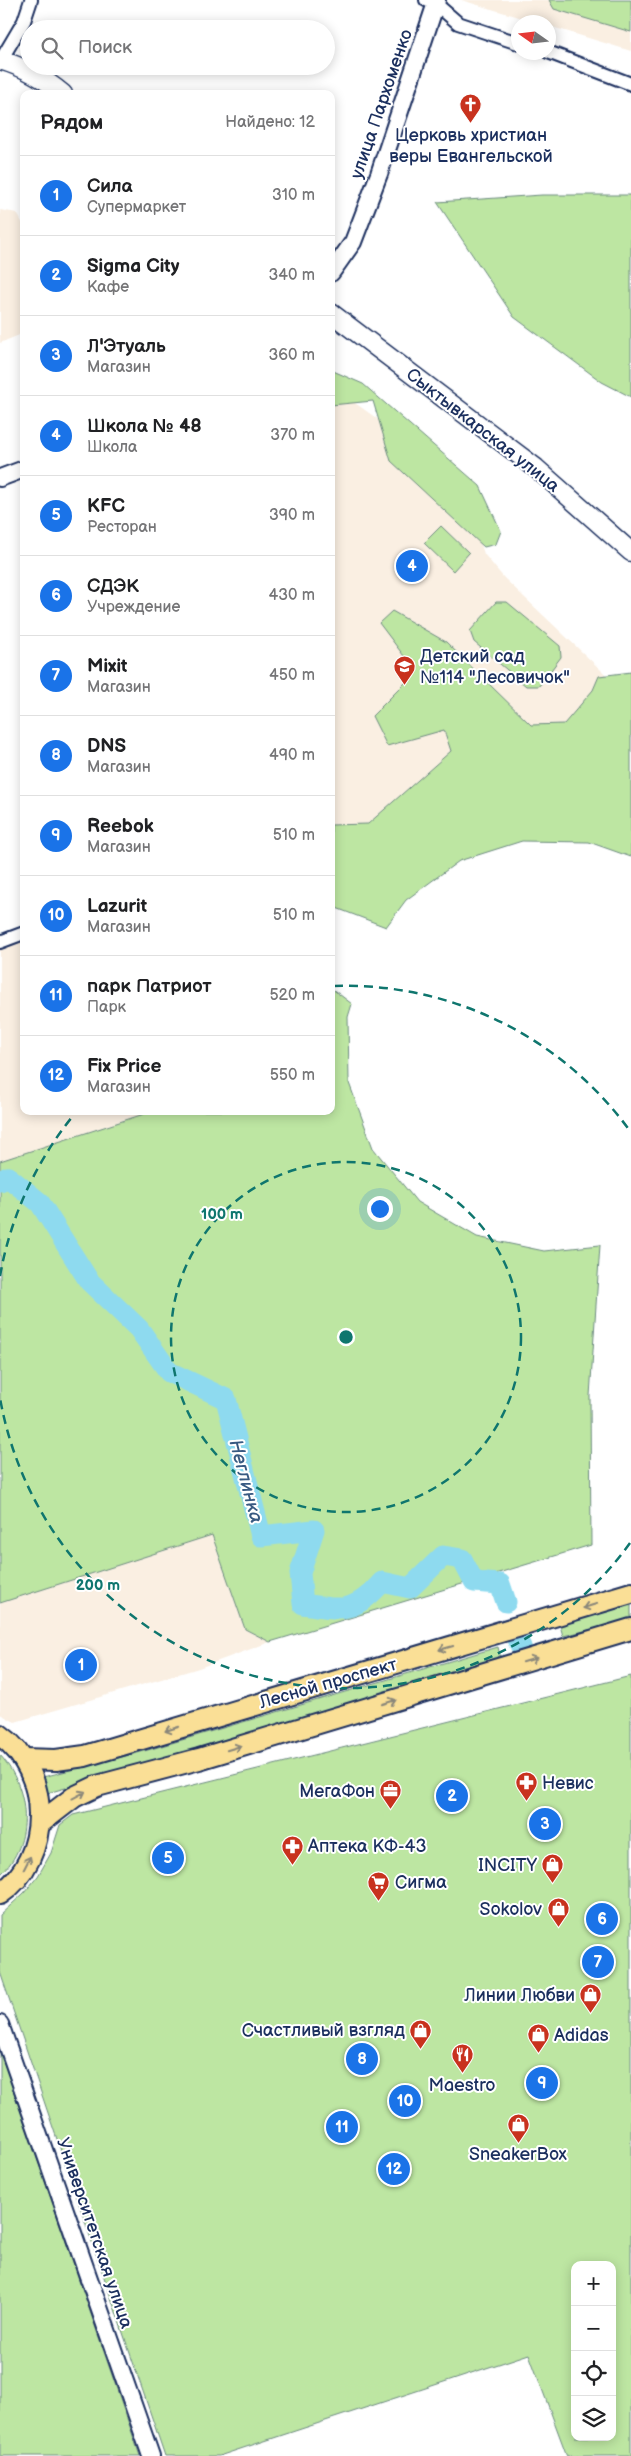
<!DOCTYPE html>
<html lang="ru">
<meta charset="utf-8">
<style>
:root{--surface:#fff;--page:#f2f2f2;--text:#202124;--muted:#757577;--line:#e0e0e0;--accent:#1a73e8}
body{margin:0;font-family:"Balsamiq Sans",sans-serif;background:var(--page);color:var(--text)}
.controls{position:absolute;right:15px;bottom:15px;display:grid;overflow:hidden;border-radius:10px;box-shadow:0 2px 12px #0003}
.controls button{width:45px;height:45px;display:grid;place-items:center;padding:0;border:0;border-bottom:1px solid var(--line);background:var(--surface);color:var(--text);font:25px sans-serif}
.compass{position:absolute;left:511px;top:15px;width:45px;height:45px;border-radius:50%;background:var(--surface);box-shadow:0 2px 12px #0003;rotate:284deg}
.you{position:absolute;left:379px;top:1208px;width:18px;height:18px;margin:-12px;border:4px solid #fff;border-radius:50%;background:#1a73e8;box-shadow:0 0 0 8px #1a73e833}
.badge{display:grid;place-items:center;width:32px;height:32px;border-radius:50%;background:var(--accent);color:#fff;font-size:16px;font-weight:700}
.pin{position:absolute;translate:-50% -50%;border:2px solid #fff;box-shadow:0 1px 5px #0006}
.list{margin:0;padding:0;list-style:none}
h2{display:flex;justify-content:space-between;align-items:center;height:65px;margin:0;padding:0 20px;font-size:21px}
h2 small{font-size:16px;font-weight:400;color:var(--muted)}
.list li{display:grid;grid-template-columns:32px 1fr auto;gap:15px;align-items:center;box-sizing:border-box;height:80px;padding:0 20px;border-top:1px solid var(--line)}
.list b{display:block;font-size:19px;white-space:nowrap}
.list p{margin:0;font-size:16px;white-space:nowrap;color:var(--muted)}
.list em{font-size:16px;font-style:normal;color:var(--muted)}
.icon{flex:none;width:28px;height:28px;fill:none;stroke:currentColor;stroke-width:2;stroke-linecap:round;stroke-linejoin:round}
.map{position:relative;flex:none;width:631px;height:2456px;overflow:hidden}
.search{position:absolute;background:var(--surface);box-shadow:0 2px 12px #0003;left:20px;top:20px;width:315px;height:55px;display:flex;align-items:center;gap:12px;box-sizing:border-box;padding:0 18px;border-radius:28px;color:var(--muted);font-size:19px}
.panel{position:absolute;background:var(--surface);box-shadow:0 2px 12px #0003;left:20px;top:90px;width:315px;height:1025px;border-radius:10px}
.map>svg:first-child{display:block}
.built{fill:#faefe2}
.green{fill:#bde6a2;stroke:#6c8a80;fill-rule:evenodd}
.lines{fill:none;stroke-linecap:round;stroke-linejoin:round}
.river{stroke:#8edaef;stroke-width:21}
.minor-casing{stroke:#1b2f5e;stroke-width:16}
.tertiary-casing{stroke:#1b2f5e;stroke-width:20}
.secondary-casing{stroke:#1b2f5e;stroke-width:21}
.primary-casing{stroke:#1b2f5e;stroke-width:24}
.minor{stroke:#fff;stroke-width:12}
.tertiary{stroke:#fff;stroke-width:16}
.secondary{stroke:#fff;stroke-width:18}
.primary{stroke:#fadf96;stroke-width:20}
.oneway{stroke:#8a877a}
.ring{fill:none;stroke:#0f766e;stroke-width:2.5;stroke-dasharray:9 6}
.labels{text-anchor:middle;stroke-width:4;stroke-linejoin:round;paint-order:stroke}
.street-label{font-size:18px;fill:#1b2f5e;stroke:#fff}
.poi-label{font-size:18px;fill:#1b2f5e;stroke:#fff;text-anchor:start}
.water-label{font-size:19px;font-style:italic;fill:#385a82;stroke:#fff}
.centre{fill:#0f766e;stroke:#fff;stroke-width:2.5}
.ring-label{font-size:15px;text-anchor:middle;font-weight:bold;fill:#0f766e;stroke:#fff;stroke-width:4;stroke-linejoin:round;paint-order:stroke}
</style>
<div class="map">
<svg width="631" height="2456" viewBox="0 0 631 2456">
<rect width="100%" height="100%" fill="#fff"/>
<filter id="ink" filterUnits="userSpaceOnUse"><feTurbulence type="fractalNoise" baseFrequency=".02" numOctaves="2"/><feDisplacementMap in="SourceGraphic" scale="10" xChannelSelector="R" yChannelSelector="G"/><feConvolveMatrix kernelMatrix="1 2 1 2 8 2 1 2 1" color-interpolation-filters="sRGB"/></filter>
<g filter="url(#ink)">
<g class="built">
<path d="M461,0H631V51L549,26L548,22H536Z"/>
<path d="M0,210L17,213L24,226V333L0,343Z"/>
<path d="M331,386L461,478L484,554L504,578L621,689L612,698L331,848Z"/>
<path d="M24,935V1111H153L0,1161V944Z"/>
<path d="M212,1535L245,1629L270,1642L199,1668L15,1722L0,1714V1603Z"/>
</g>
<g class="green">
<path d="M549,0H631V32L554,9Z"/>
<path d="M542,195H631V397L602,382L514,317L437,202Z"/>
<path d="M331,370L363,384L480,486L501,531L496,544L484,547L391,461L373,401L331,405Z"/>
<path d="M441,526L469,553L453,571L424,543Z"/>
<path d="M496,602H507L560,646L561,657L539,686H526L474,642L470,631Z"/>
<path d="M392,611L446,642L531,725L564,724L593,690L599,676L631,672V857L589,842L522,841L459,861L406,900L386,927L331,906V825L368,824L451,751L444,730L387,746L372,716L416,672L379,623Z"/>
<path d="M331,988L352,1004L348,1017L349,1083L373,1148L417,1202L477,1237L544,1251L600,1245L590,1396L591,1545L270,1642L245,1629L212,1535L0,1603V1161L153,1111H331Z"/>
<path d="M631,1603V1620L563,1636L559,1622Z"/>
<path d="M498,1647L502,1663L267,1732L44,1794L39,1778L141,1752Z"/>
<path d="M631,1676V2456H567L529,2354L219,2456H165L0,1972V1915L24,1893L38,1876L51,1853L60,1825L73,1815ZM575,2265H612V2437H575Z"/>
<path d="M0,1755C30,1788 35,1843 0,1875Z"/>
<path d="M0,2051L140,2456H0Z"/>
</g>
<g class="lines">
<g class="river">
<path d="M0,1181L8,1177L40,1203L89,1281L139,1329L169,1372L226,1399L261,1536L314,1530L300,1573L303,1604C342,1610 354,1614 382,1582L410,1588L443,1556L462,1559L474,1582L500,1584L506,1602"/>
<path d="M516,1637L521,1647"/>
</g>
<defs>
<g id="minor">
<path d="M426,0L436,4L458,23L518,43"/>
<path d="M548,52L631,84"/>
<path d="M1,60L24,21L31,0"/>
<path d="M0,942L24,933"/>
</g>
<g id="tertiary">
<path d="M331,273L353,242L379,174L437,0"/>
<path d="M0,478L24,469"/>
<path d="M0,2024L151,2456"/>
</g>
<g id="secondary">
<path d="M0,60C24,67 44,78 63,94"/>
<path d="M331,313L536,468L631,552"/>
</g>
<g id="primary">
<path d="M0,1735C52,1771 52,1859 0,1894"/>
<path d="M23,1759L56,1760L85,1756L631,1593"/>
<path d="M39,1824L74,1797L97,1786L199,1759L631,1629"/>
</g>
</defs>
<use href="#minor" class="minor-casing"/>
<use href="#tertiary" class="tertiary-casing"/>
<use href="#secondary" class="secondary-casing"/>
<use href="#primary" class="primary-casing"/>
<use href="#minor" class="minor"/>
<use href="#tertiary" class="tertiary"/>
<use href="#secondary" class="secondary"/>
<use href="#primary" class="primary"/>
</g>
<defs><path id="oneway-shaft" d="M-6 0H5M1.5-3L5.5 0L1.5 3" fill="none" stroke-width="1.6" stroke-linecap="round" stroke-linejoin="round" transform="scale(1.25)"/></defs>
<g class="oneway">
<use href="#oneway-shaft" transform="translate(590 1606) rotate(163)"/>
<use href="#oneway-shaft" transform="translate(446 1648) rotate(164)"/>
<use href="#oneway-shaft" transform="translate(530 1660) rotate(-17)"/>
<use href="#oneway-shaft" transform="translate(389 1702) rotate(-17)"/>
<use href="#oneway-shaft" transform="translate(172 1729) rotate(163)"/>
<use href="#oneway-shaft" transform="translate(234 1748) rotate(-17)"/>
<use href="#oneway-shaft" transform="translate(79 1795) rotate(-28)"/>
<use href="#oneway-shaft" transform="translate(27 1863) rotate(-63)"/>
</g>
</g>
<g class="ring">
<circle cx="346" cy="1337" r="175"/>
<path d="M630 1543A351 351 0 0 1 0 1398M0 1276A351 351 0 0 1 77 1111M334 986A351 351 0 0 1 630 1131"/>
</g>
<defs>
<symbol id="church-pin" viewBox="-11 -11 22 30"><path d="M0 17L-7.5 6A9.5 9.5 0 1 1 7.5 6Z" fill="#c8321e" stroke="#fff"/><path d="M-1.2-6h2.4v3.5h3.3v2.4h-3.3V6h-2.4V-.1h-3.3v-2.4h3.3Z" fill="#fff"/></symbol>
<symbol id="school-pin" viewBox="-11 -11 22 30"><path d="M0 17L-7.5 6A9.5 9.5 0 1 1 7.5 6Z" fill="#c8321e" stroke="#fff"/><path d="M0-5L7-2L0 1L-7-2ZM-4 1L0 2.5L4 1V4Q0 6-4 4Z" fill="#fff"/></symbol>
<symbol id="pharmacy-pin" viewBox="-11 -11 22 30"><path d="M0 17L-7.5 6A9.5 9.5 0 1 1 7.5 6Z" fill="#c8321e" stroke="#fff"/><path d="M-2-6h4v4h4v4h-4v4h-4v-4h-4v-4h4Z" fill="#fff"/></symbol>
<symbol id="office-pin" viewBox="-11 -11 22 30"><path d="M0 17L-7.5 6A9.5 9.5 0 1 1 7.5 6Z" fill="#c8321e" stroke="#fff"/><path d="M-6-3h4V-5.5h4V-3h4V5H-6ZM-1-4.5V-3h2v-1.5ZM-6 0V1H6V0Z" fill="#fff"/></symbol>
<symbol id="shop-pin" viewBox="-11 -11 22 30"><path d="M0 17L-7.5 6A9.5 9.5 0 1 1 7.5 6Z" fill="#c8321e" stroke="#fff"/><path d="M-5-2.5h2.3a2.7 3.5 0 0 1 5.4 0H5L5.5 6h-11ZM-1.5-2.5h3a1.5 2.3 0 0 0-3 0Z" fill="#fff"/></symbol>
<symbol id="supermarket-pin" viewBox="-11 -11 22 30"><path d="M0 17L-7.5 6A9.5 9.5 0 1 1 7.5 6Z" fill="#c8321e" stroke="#fff"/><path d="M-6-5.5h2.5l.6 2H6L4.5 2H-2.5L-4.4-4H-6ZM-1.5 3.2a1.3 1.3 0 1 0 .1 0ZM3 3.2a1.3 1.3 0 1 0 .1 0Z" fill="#fff"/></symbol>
<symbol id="restaurant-pin" viewBox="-11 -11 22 30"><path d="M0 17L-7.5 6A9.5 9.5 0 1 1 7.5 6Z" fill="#c8321e" stroke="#fff"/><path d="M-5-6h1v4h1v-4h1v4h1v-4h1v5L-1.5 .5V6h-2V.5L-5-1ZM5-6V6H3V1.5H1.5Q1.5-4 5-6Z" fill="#fff"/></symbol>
</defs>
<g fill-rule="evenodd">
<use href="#church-pin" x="458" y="92" width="25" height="34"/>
<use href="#school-pin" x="392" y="654" width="25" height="34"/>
<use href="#pharmacy-pin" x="514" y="1770" width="25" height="34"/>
<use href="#office-pin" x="378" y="1778" width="25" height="34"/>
<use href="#pharmacy-pin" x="280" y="1834" width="25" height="34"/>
<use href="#shop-pin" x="540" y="1852" width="25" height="34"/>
<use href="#supermarket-pin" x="366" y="1870" width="25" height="34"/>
<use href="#shop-pin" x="546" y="1896" width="25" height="34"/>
<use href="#shop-pin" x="578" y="1982" width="25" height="34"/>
<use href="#shop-pin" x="408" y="2018" width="25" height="34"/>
<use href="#shop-pin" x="526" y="2022" width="25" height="34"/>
<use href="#restaurant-pin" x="450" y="2042" width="25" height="34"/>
<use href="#shop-pin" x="506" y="2112" width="25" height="34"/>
</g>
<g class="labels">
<g class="street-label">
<text transform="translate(381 104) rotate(-71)" y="6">улица Пархоменко</text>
<text transform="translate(483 430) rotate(38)" y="6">Сыктывкарская улица</text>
<text transform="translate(328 1683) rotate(-16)" y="6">Лесной проспект</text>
<text transform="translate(95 2233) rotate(71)" y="6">Университетская улица</text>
</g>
<g class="poi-label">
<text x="471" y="141" text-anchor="middle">Церковь христиан<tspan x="471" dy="21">веры Евангельской</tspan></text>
<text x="420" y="662">Детский сад<tspan x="420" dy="21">№114 "Лесовичок"</tspan></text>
<text x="542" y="1789">Невис</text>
<text x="375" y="1797" text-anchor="end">МегаФон</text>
<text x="308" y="1852">Аптека КФ-43</text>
<text x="537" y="1871" text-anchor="end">INCITY</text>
<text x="395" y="1888">Сигма</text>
<text x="542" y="1915" text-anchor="end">Sokolov</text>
<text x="575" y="2001" text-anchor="end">Линии Любви</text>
<text x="405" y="2036" text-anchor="end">Счастливый взгляд</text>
<text x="554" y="2041">Adidas</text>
<text x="462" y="2091" text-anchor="middle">Maestro</text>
<text x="518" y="2160" text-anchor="middle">SneakerBox</text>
</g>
<g class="water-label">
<text transform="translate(247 1481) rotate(75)" y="7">Неглинка</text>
</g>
</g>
<circle cx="346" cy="1337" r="8" class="centre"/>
<g class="ring-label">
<text x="222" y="1219">100 m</text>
<text x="98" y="1590">200 m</text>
</g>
</svg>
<div class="controls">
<button>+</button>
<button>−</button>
<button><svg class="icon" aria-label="locate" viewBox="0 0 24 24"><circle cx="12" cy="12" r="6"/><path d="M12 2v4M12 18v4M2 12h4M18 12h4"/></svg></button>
<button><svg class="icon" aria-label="layers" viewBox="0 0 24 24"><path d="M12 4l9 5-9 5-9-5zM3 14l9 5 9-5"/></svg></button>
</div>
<svg class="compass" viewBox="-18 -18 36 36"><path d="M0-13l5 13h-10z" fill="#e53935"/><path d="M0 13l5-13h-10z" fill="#757577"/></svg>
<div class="you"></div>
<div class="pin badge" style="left:81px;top:1665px">1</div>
<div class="pin badge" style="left:452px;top:1796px">2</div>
<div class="pin badge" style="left:545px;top:1824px">3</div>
<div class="pin badge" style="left:412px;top:566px">4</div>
<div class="pin badge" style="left:168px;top:1858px">5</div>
<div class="pin badge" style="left:602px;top:1919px">6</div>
<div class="pin badge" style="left:598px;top:1962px">7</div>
<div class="pin badge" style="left:362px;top:2059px">8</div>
<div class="pin badge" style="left:542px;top:2083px">9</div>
<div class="pin badge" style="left:405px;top:2101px">10</div>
<div class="pin badge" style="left:342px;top:2127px">11</div>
<div class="pin badge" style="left:394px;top:2169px">12</div>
<div class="search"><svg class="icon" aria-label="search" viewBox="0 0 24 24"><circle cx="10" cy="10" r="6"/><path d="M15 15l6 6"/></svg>Поиск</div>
<section class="panel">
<h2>Рядом<small>Найдено: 12</small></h2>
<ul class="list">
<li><span class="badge">1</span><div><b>Сила</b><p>Супермаркет</p></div><em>310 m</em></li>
<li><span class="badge">2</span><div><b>Sigma City</b><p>Кафе</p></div><em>340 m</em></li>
<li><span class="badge">3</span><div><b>Л'Этуаль</b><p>Магазин</p></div><em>360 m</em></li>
<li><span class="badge">4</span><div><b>Школа № 48</b><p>Школа</p></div><em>370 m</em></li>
<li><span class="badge">5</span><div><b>KFC</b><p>Ресторан</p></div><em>390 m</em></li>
<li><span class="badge">6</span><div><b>СДЭК</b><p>Учреждение</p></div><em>430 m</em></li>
<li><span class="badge">7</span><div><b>Mixit</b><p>Магазин</p></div><em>450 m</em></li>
<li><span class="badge">8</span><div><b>DNS</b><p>Магазин</p></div><em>490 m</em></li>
<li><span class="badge">9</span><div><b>Reebok</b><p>Магазин</p></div><em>510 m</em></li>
<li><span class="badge">10</span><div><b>Lazurit</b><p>Магазин</p></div><em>510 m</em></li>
<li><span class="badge">11</span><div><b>парк Патриот</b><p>Парк</p></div><em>520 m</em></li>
<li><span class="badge">12</span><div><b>Fix Price</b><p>Магазин</p></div><em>550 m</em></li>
</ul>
</section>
</div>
